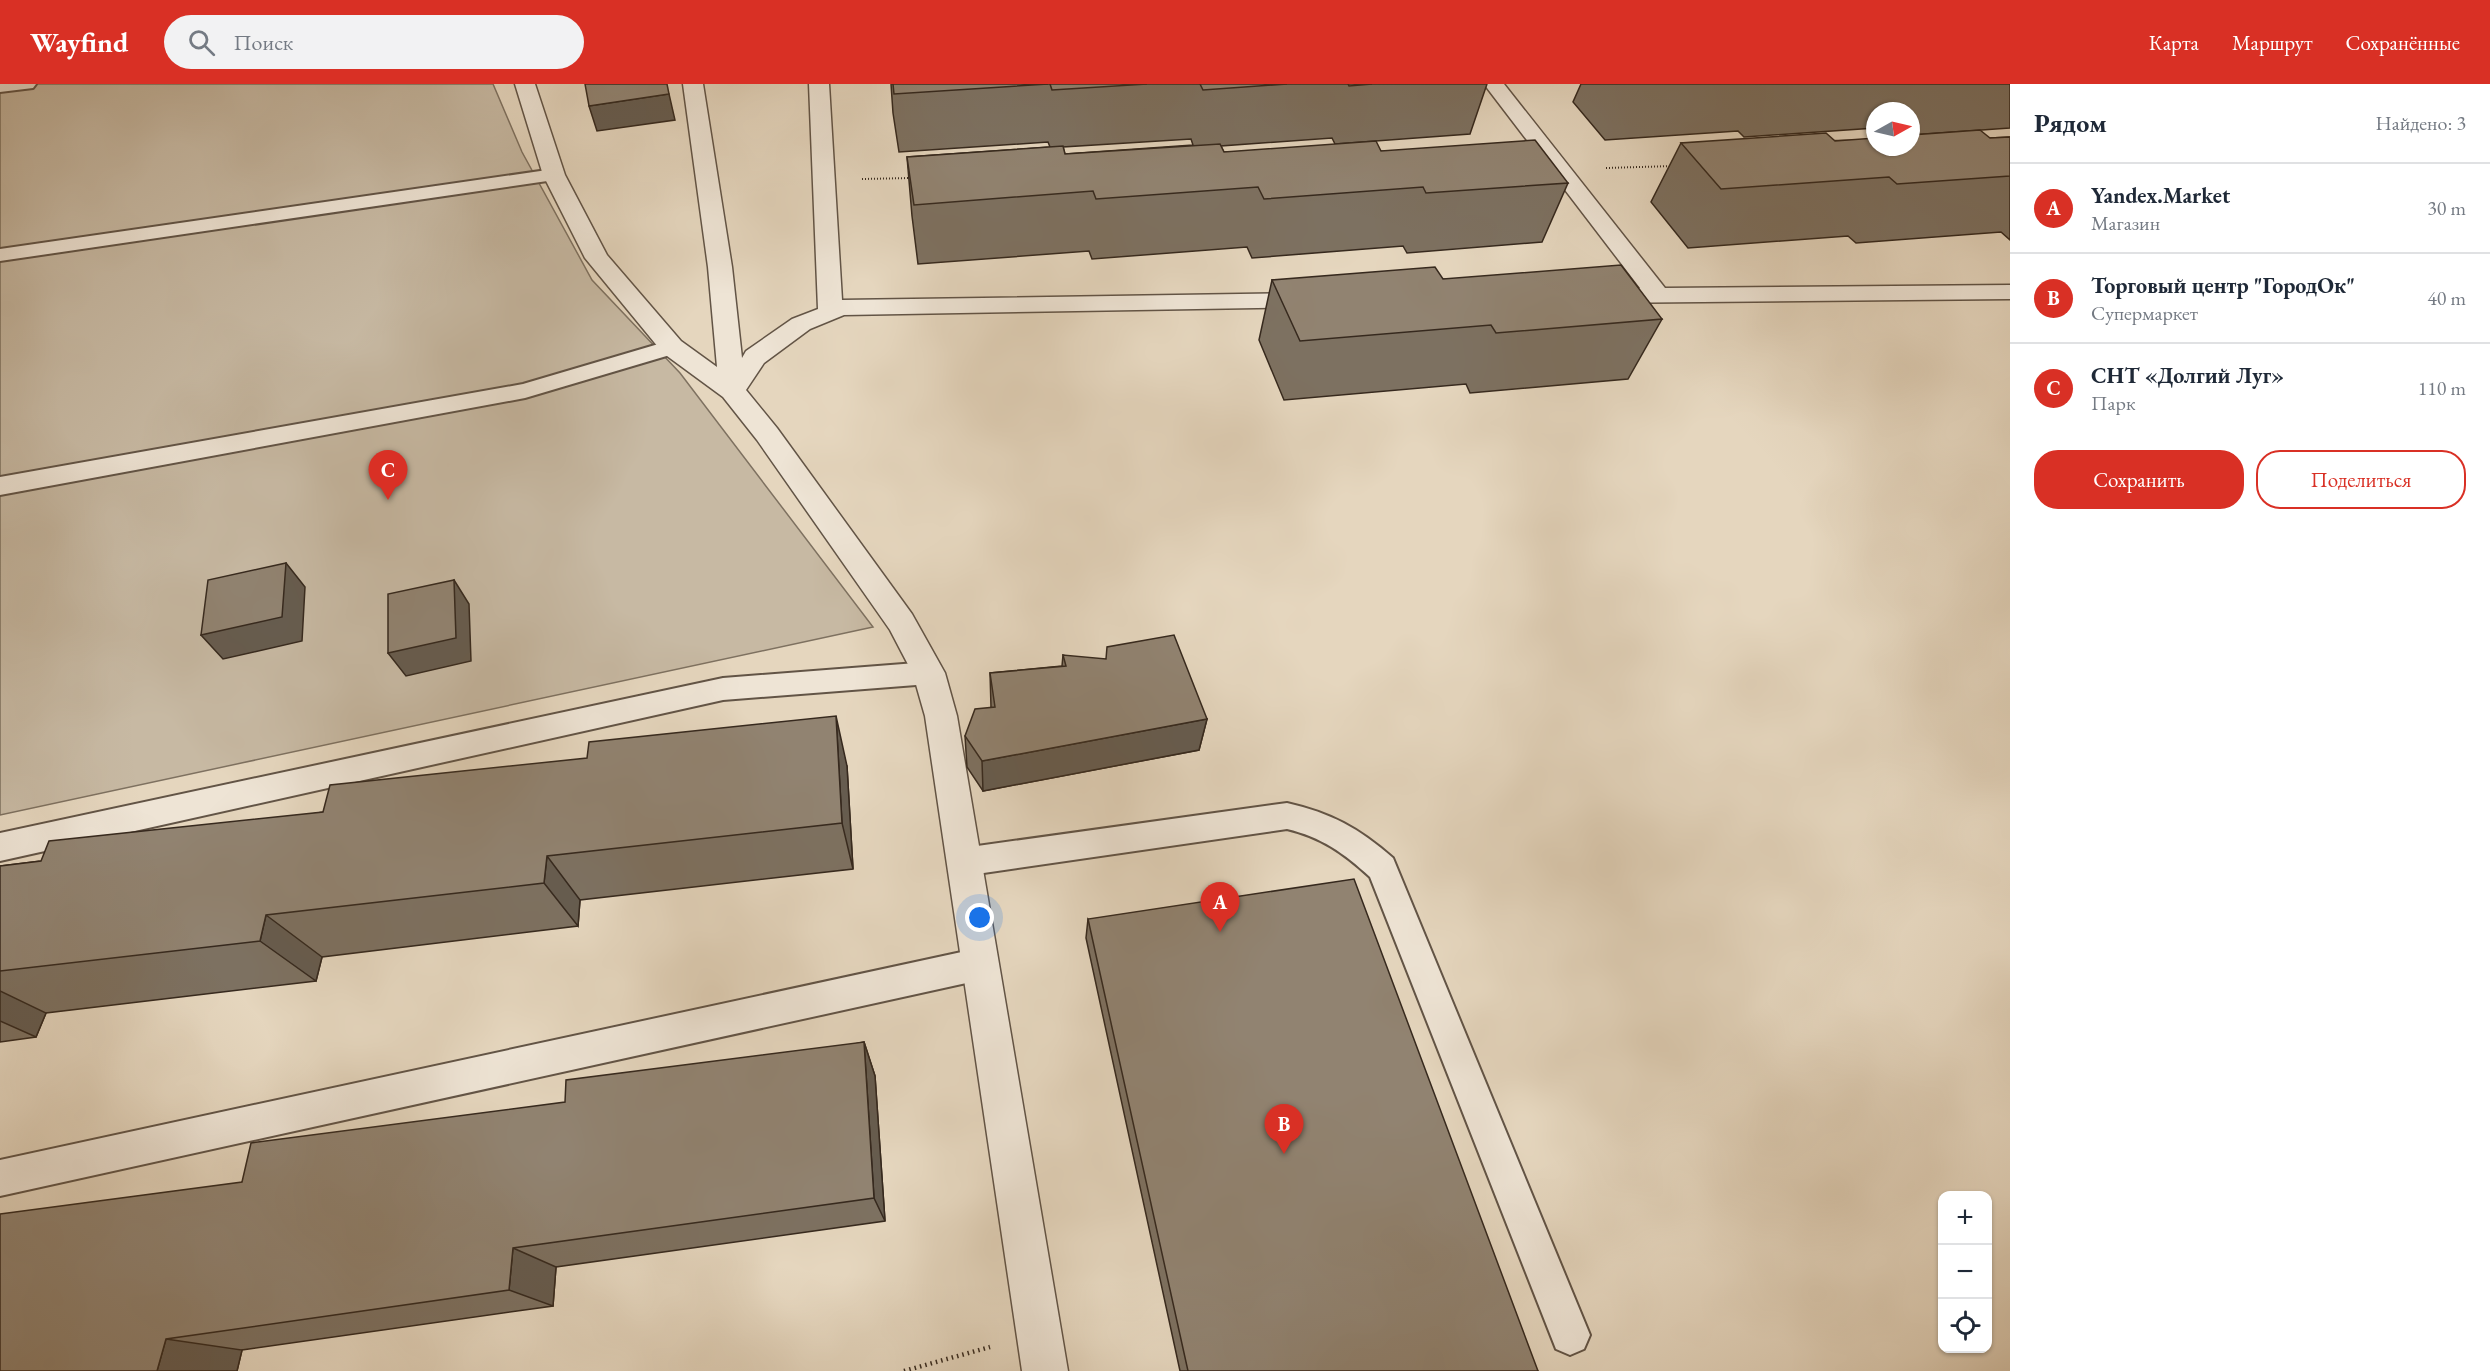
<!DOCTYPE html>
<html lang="ru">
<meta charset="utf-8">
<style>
:root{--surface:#fff;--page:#f2f2f3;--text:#1f2937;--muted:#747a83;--line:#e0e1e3;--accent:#d93025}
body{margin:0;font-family:"EB Garamond",serif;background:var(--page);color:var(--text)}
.controls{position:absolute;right:18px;bottom:18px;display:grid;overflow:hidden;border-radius:12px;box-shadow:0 2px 4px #0004}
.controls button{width:54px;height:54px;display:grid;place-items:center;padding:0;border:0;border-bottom:2px solid var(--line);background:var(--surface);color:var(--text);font:30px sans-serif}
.compass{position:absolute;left:1866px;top:18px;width:54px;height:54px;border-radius:50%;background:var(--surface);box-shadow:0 2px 4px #0004;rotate:82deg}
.you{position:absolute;left:980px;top:834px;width:21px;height:21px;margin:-15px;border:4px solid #fff;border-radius:50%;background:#1a73e8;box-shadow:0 0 0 9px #1a73e833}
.badge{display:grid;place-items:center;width:39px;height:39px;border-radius:50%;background:var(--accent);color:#fff;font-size:20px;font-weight:700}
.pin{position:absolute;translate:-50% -50px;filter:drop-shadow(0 2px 3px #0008)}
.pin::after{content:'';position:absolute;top:32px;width:21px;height:18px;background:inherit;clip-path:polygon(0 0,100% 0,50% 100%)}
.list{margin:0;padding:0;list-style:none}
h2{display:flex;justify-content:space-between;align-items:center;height:78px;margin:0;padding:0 24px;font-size:26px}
h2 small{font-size:20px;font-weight:400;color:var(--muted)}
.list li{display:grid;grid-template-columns:39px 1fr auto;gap:18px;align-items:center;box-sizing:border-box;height:90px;padding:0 24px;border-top:2px solid var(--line)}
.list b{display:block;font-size:22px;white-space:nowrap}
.list p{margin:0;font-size:20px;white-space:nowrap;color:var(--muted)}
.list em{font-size:20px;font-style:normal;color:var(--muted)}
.actions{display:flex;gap:12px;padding:18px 24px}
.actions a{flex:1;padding:14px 0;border:2px solid var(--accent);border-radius:24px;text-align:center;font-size:21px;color:var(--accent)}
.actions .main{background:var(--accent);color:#fff}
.icon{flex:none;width:33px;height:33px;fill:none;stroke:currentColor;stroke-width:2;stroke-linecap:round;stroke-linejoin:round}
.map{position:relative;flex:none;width:2010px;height:1287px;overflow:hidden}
header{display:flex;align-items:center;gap:36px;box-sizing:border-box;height:84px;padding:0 30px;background:var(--accent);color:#fff}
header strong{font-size:28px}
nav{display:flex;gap:33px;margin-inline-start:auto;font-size:21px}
.search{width:420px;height:54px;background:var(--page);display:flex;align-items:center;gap:15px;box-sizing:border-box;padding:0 21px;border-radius:33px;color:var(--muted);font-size:22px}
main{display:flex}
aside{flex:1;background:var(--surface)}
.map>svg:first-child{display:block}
.green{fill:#c7b9a3;stroke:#7e7160;stroke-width:1.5}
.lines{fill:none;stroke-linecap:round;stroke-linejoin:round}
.service-casing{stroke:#625446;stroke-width:4}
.minor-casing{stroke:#625446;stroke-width:3}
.path-far1{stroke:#36291e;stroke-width:2;stroke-dasharray:1 2;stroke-linecap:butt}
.path{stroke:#36291e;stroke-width:4.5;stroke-dasharray:1.5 4;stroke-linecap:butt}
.service{fill:#eee4d5;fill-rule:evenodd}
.minor{fill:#eee4d5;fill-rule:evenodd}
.wall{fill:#7d7161;stroke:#36291e;stroke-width:1.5;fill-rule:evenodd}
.shaded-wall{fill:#665c4f;stroke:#36291e;stroke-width:1.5}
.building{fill:#918371;stroke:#36291e;stroke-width:1.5}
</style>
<header>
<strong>Wayfind</strong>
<div class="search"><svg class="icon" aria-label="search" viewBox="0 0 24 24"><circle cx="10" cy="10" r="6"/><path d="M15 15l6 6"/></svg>Поиск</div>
<nav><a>Карта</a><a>Маршрут</a><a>Сохранённые</a></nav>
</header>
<main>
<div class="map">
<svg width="2010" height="1287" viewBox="0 0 2010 1287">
<rect width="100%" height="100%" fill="#e5d6be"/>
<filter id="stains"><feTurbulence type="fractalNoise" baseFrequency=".00333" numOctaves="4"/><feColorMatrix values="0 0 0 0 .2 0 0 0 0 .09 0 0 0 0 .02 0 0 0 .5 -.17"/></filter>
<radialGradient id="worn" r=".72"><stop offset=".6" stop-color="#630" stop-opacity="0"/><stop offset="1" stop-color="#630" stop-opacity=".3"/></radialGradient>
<path class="green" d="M0,0H493L522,68L592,196L680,289L873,543L0,731Z"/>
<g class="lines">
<defs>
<g id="service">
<path d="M0,0H36L33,4L0,8Z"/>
<path d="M554,85L561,87L563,91L561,95L0,177V165Z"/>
<path d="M672,256L680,258L683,263L680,268L525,314L0,411V393L523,300Z"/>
<path d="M929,578L939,581L943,589L939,597L929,600L723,616L0,777V749L723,594Z"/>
<path d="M1287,719C1331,729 1359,744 1393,774L1590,1251L1584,1265L1570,1271L1556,1265L1370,793C1344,769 1321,753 1287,745L963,792L952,788L948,778L952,768L963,764Z"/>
<path d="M980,864L992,869L996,880L992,891L980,896L0,1112V1076Z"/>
</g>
<g id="minor">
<path d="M515,0H535L565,91L607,171L681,257L717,283L708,183L683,0H703L732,183L742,274L746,267L792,235L818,225L809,0H829L842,216L1313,209L1322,211L1325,216L1322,221L1313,223L844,231L810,245L764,279L746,306L777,344L912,530L945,589L957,632L1068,1287H1022L925,632L913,590L890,546L757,356L723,313L663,269L585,174L543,91Z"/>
<path d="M1484,0H1504L1665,204L2010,201V215L1598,219L1589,217L1586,212L1589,207L1640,204Z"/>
</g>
</defs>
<use href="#service" class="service-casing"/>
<use href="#minor" class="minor-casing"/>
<g class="path-far1">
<path d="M1606,84L1673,82"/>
<path d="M862,95L911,94"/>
</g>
<path class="path" d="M904,1287L990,1263"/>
<use href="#service" class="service"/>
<use href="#minor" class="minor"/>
</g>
<g class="wall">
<path d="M891,0H1487L1470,50L1335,60L1332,54L1221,62L1224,68L1381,67L1568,99L1542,158L1407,169L1403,162L1252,174L1247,163L1092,175L1089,167L918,180L912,132L907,73L1050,63L1048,58L899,68L893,29ZM1191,55L1193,61L1065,70L1063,63Z"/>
<path d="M1581,0H2010V44L1911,51V27H1875V44L1744,53L1738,47L1605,56L1573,18Z"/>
<path d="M2010,53V156L2001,148L1856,159L1848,152L1688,164L1651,118L1681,59L1990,54Z"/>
<path d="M1443,195L1662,235L1628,295L1470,309L1466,300L1284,316L1259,256L1272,196Z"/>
<path d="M1063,571L1207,635L1199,666L983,707L967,683L965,652L991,623L990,589L1062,582Z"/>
<path d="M847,682L853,785L580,816L578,842L322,873L316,897L46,929L36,953L0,958V782L41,777L323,728Z"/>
<path d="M1088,835L1538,1287H1180L1086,854Z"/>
<path d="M864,958L875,992L885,1137L556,1183L553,1222L242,1266L237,1287H0L242,1098Z"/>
</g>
<g class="shaded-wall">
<path d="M669,10L675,36L597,47L589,22Z"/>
<path d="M286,479L305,503L302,557L223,575L201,551Z"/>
<path d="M454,496L469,520L471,577L406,592L388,569Z"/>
<path d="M836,632L847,682L853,785L842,739Z"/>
<path d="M1207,635L1199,666L983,707L982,677Z"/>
<path d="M547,772L580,816L578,842L544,799Z"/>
<path d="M266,831L322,873L316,897L260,857Z"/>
<path d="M0,907L46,929L36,953L0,937Z"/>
<path d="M864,958L875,992L885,1137L874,1114Z"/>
<path d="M513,1164L556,1183L553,1222L509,1206Z"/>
<path d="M166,1255L242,1266L237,1287H157Z"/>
</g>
<g class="building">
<path d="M585,0H667L669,10L589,22Z"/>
<path d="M893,0H1048L894,10Z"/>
<path d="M1050,0H1147L1052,6Z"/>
<path d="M1200,0H1287L1203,6Z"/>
<path d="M1348,0H1372L1349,2Z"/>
<path d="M1980,46L1990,54L2010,53V92L1897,100L1889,93L1721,105L1681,59L1826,49L1835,57L1875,54V63H1911V51Z"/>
<path d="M1535,56L1568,99L1426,109L1423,103L1264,115L1258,103L1096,115L1093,107L914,121L907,73L1063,62L1065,70L1220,60L1224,68L1376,57L1381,67Z"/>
<path d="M1621,181L1662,235L1496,249L1491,241L1300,257L1272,196L1435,183L1443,195Z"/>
<path d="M286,479L282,533L201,551L208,496Z"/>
<path d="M454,496L456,554L388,569V510Z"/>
<path d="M1174,551L1207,635L982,677L965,652L975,625L995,623L990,589L1066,582L1063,571L1106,575L1107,563Z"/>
<path d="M836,632L842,739L547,772L544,799L266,831L260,857L0,887V782L41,777L49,757L323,728L330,701L587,674L589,658Z"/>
<path d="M1354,795L1538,1287H1188L1088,835Z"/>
<path d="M864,958L874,1114L513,1164L509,1206L166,1255L157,1287H0V1130L242,1098L251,1059L565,1018L566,996Z"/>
</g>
<rect width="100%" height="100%" filter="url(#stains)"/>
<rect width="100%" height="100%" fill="url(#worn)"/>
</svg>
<div class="controls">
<button>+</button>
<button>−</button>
<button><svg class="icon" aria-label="locate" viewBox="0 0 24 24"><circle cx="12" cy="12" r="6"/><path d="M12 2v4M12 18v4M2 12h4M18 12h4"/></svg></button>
</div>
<svg class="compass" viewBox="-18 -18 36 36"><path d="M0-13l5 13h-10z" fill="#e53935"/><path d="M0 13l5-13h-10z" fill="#747a83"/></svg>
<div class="you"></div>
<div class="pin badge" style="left:1220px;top:848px">A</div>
<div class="pin badge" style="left:1284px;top:1070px">B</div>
<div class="pin badge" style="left:388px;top:416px">C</div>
</div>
<aside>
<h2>Рядом<small>Найдено: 3</small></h2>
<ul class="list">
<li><span class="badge">A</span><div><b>Yandex.Market</b><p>Магазин</p></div><em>30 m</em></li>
<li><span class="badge">B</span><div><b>Торговый центр &quot;ГородОк&quot;</b><p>Супермаркет</p></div><em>40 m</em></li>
<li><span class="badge">C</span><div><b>СНТ «Долгий Луг»</b><p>Парк</p></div><em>110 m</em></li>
</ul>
<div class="actions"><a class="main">Сохранить</a><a>Поделиться</a></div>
</aside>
</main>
